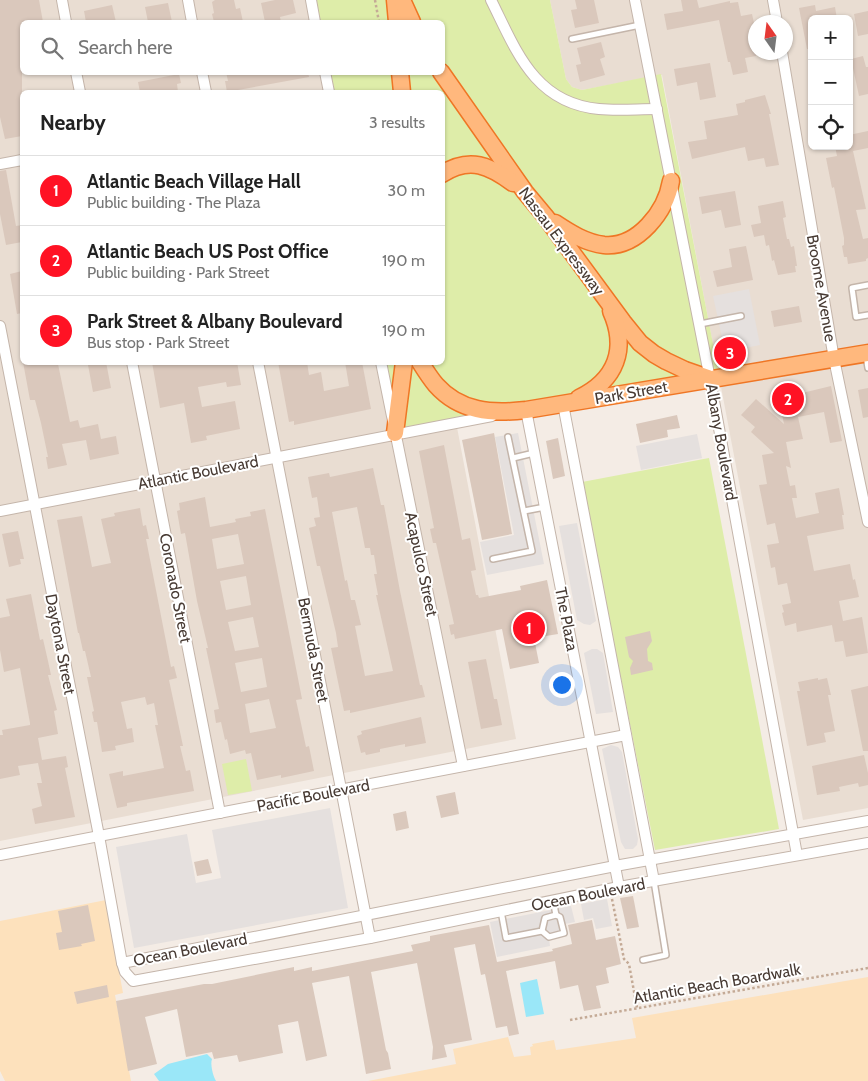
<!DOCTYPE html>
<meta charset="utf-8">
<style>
:root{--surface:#fff;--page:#f2f2f2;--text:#222;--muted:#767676;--line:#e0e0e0;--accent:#ff1224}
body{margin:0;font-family:Cabin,sans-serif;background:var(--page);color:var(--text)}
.controls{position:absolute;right:15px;top:15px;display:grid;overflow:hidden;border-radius:8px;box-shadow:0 1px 4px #0004}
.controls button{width:45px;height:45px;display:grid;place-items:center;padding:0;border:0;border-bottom:1px solid var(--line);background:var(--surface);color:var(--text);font:25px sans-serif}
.compass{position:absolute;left:748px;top:15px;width:45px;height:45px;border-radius:50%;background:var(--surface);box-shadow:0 1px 4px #0004;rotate:346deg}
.you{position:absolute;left:561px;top:684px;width:18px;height:18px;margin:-12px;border:4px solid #fff;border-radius:50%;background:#1a73e8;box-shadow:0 0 0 8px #1a73e833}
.badge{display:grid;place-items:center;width:32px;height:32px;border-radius:50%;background:var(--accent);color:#fff;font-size:16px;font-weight:700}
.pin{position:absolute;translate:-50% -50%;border:2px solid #fff;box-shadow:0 1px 5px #0006}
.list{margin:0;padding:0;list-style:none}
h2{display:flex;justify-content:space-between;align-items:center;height:65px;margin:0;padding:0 20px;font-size:21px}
h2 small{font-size:16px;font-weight:400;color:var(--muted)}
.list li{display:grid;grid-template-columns:32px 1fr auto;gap:15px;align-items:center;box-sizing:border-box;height:70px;padding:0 20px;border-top:1px solid var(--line)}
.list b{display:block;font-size:19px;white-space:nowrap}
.list p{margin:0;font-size:16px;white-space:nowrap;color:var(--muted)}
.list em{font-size:16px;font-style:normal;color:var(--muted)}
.icon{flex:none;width:28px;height:28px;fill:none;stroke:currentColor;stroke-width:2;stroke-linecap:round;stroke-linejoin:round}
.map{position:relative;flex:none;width:868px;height:1081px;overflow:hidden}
.search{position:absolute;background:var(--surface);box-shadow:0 1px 4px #0004;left:20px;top:20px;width:425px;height:55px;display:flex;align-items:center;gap:12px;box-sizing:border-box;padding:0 18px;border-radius:8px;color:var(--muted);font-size:19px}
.panel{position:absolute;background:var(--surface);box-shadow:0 1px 4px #0004;left:20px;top:90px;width:425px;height:275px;border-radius:8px}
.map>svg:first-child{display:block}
.residential{fill:#e9ddd2;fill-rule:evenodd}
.green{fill:#deeda9}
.sand{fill:#fde1bc}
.parking{fill:#e5e0de}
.water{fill:#9ae7f8}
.building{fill:#dac8bc;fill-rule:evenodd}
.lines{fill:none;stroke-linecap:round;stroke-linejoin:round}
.service-casing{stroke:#c4b5aa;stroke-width:8}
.minor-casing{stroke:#c4b5aa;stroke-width:12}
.trunk-casing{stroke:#ef7625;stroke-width:19}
.path{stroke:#c4aa96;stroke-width:2.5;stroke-dasharray:2.5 2.5;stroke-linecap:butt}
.service{stroke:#fff;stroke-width:5}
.minor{stroke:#fff;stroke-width:10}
.trunk{stroke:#ffb87d;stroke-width:16}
.labels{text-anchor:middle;stroke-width:4;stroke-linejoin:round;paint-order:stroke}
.street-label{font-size:16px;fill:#483b34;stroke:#fff}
</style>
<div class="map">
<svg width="868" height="1081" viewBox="0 0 868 1081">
<rect width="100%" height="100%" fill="#f4ece5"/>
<g class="residential">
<path d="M0,0H311L315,22H22V72L325,73L329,92H22V362L381,363L456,422L516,739L0,841Z"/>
<path d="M550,0H868V808L803,820L662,75L582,90L572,87L566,79ZM812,19H849V146H812ZM756,22H786V52H756Z"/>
</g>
<g class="green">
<path d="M311,0H550L566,79L572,87L582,90L661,74L719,375L395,433L381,363L442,362V92H329L325,73L442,72V22H315Z"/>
<path d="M709,458L779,829L655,850L582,482Z"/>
<path d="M246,759L252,791L228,795L222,764Z"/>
</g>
<g class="sand">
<path d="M106,900L123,993L115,995L131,1081H5L0,1071V921Z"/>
<path d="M868,977V1081H368L456,1064L453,1049L508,1037L514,1057L531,1055L530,1047L533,1046L532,1044L554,1040L556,1050L636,1038L632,1018Z"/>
</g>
<g class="parking">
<path d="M749,289L760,345L725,352L713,296Z"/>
<path d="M518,433L544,564L487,575L480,542L514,535L495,437Z"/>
<path d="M697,434L702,458L641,470L636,446Z"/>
<path d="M577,523L596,621L590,625L584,624L577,620L559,526Z"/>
<path d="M592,649H597L603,653L613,712L596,714L584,653Z"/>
<path d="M611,745L618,747L622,752L638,839L637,845L633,849H625L621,842L602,749Z"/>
<path d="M330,808L348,908L134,948L116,847L187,834L196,883L221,878L212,830Z"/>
<path d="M607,899L612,926L596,929L593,918L584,920L581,904Z"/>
<path d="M571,906L575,922L565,924L567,935L549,939L550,946L497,957L490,922Z"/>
</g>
<g class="water">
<path d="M537,979L544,1014L526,1017L520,983Z"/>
<path d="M207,1054L212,1059C210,1064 213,1076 216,1081H159L154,1074L168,1064Z"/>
</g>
<g class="building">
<path d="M0,0H39L43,22H22V136L5,139L0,117Z"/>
<path d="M215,0H234L236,9L240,8L243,22H214L212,14L214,13L212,2Z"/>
<path d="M275,0H293L296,13L280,17L281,22H265L261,3Z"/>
<path d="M575,0H594L599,23L575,28L571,10L577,9Z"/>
<path d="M681,0H697L699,8L730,1V3L738,2L741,16L752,14L756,32V56L745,58L748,72L733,75L730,62H728L719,20L667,30L664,14L683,11Z"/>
<path d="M168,3L172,22H148L145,7Z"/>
<path d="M112,5L116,22H86L84,11Z"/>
<path d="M815,5L816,11L835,7L837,19H812V49H807L799,8Z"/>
<path d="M868,11V34L858,36L854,14Z"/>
<path d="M601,42L605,57L600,59L605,75L580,82L576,65L581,64L577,48Z"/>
<path d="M863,56L866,67H868V94L859,96L851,59Z"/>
<path d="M710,63L716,97L700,100L697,82L677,86L674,69Z"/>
<path d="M226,72H308L309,77L227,92L225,81H228Z"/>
<path d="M179,74L181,83L177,84L178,92H140L138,82Z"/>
<path d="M765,95L771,114H769L779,165L766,167L764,158L748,161L745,147L692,159L688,142L707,139L704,121L738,115L736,104L745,102V100Z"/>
<path d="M868,131V148L853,151L866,209L856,210L863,239L868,238V258L866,259V261L848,264L847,257H844L842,246L844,245V238L834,187L832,188L826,158L837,156L835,146H849V135Z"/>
<path d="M6,170L16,226L22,225V242L6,245L0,214V171Z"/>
<path d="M735,191L741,225L725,228L721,210L702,214L699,197Z"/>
<path d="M783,201L786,217L783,218L787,239H789L791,247L794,246L797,266H795L796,272L778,275L774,260L772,261L769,245L766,246L764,235L754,237L751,225L761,223L758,206Z"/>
<path d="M746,246L753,280L717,287L713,271L732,267L729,249Z"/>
<path d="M22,271V313L17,314L10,274Z"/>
<path d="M799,306L802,322L774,327L771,311Z"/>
<path d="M23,362H54L55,365L58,364L70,422L78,420L80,428L98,424L101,439L116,436L119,454L90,460L86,440L62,444L67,465L48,469L46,457H48L41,423L35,400H30Z"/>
<path d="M99,362H106L111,388L93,392L88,365Z"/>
<path d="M152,362H237L241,385L227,387L226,382L198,387L202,407L235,401L240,429L206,436L207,440L191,443L184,403L160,408Z"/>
<path d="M278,362H307L309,375L321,372L324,391L349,386L345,362H362L371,409L294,425V421L289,422Z"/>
<path d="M831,386L842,441L830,443L824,412L798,417L803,439L786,442L791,468L786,466L790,486L795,485L797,498H792L796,518L819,513L815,493L839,488L844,515H842L844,529L807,536L814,571L850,564L853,580L855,579L859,597L839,601L843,621L862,617L868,653L846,657L843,641L835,642L832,625L797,632L796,623L785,626L782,613L784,612L782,605L791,603L787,583L778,585L775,567L771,568L767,545L779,543L775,523L767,525L759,485L767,484L762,455L774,453L751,432L755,427L741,415L756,399L784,424L778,396L793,392L794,395Z"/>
<path d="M868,388V417L863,418L858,390Z"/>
<path d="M677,415L680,428L667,430L668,437L640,443L636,424Z"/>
<path d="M494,433L512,534L482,540L462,440Z"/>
<path d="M558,438L565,476L553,479L546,441Z"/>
<path d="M444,445L462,540L470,538L476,570L471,571L476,595H478L479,598L521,590L520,586L547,580L558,634L534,638L539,663L510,669L502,629L455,639L454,634L451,635L449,625L454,624L436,543H433L430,529L434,528L419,451Z"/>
<path d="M373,468L381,505H384L400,591L420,685H422L425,697L350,713V710L344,711L331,648L338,647L336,633L320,566H317L309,528L316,526L314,518L320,517L317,497L312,498L308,477L329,473L330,477ZM357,507L365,548H370L371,555H374L377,574H374L378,595H376L393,671L365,676L355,626L361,625L355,600H351L347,580L345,581L332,512Z"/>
<path d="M205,497L210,527L236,522L235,519L251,516L250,512L265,509L302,699L296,700L306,747L309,746L314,771L281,778V775L257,780L251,753L246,754L245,750L230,754L227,739L225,740L221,722L216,723L214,710L219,709L206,648H208L197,601L185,533L181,534L177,511L180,510L179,503ZM238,534L244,564L217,569L212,539ZM246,576L251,605L226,610L220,581ZM253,617L259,647L235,651L228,622ZM262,658L267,687L241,692L235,663ZM269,699L276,728L250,733L245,704Z"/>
<path d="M140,508L143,526L146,525L149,539H146L171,667L174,666L177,678L169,680L183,746H180L186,771L190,770L194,791L127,803V806L117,808L109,774L123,771V776L164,768L155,725H158L154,703L147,705L145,697L121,702L127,729L132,728L134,742L115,746L116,750L102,752L97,722H94L92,712L94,711L87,677H91L85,651H83L79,633H78L57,520L82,516L92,567L111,563L101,519L115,516L114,513Z"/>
<path d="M18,531L24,559H20L21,564L9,567L2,534Z"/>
<path d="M31,594L40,640L43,639L48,661L51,675H48L57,710L54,711L58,734L38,738L42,760L66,756L68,767L65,768L75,817L35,824L32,809L42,806L37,783H42L38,763L18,766L20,775L0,779V735H3L2,730L30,725V723L20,668L4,672L0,650V618L10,616L6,599Z"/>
<path d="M650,631L652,641L647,649L648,661L652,663L653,670L631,675L630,668L633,661L629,657L625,637Z"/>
<path d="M486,659L494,699H497L502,725L481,729L468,662Z"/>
<path d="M818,678V680L827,678L831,695H828L835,731L824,733L826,742L807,746L797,691H800L798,682Z"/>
<path d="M868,686V751H863L851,690Z"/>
<path d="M421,717L426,743L405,747V744L380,749V752L366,755L365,752L361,753L357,736L362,734L361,731Z"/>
<path d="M864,755L868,773V785L859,787L858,783L839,787L840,791L817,795L812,766Z"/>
<path d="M455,792L459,814L441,818L436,796Z"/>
<path d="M406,811L409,828L396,831L393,814Z"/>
<path d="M208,859L212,873L197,876L194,862Z"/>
<path d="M633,896L639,927L627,929L620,898Z"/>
<path d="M88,905L95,941L81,944L82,946L59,950L56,933L62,932L58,911Z"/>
<path d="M592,920L596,940L615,936L621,964L606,968L609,983L596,986L601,1008L584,1011L578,985L560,989L555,961L506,971L519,1034L509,1036L507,1026L496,1028L485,974L481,975L475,944L454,948L472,1040L444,1045L447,1057L432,1060L433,1047L417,963L371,972L386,1050L388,1053L391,1069L366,1074L349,976L312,983L327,1056L306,1061L298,1021L278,1025L283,1053L239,1062L237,1055L214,1059L212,1052L186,1057L177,1009L145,1017L157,1064L128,1071L116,1001L204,984H212L294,967V971L312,967V971L413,951L411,945L430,941V936L489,925L497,962L553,951L552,949L572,944L568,925Z"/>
<path d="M107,985L109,997L77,1004L74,992Z"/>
</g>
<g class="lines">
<defs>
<g id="service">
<path d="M572,39L640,25"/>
<path d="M868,285L852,288L856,317L868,315"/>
<path d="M700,324L741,316"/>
<path d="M866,356L868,368"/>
<path d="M513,458L534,453"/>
<path d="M524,511L545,507"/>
<path d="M493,559L532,551L508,437"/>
<path d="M501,911L506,938L542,931L545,918L556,915L553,900"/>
<path d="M542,931L549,937L564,933L560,917L556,915"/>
<path d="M643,960L666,955L654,881"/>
</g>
<g id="minor">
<path d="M62,0L66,22"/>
<path d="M188,0L192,22"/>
<path d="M311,0L315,22"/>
<path d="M491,0C516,50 534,103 599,109C618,111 637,109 657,109"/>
<path d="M635,0L710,379L797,855"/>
<path d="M773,0L777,22"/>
<path d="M782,52L834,359L868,522"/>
<path d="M76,72L80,92"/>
<path d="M202,72L206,92"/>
<path d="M325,72L329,92"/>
<path d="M0,164L22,160"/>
<path d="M0,326L99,836L122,963L125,972L133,981L370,938L619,887L868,843"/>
<path d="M132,362L220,813"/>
<path d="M258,362L370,938"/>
<path d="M381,362L463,766"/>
<path d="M563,404L654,881"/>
<path d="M526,410L619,887"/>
<path d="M0,511L492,416"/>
<path d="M0,855L626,735"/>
<path d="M122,963L615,866L868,821"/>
</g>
<g id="trunk">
<path d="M395,0L397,22"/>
<path d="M402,0L412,22"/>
<path d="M400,72L402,92"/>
<path d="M441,72L525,192L545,216L623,322L640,343L654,354L666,361L685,370L708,378"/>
<path d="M442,174C470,156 490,166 513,183"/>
<path d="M555,223C570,233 586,243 604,245C638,248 666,211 671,181"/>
<path d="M420,362C425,370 430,378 436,385C460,412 492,414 526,410L868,353"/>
<path d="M579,398C616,380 628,349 611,311"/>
<path d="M395,433L404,362"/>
</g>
</defs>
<use href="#service" class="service-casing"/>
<use href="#minor" class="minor-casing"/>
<use href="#trunk" class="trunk-casing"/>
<g class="path">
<path d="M375,0L379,22"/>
<path d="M612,899L624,959L629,964L637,1008"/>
<path d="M570,1020L868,968"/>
</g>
<use href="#service" class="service"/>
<use href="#minor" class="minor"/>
<use href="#trunk" class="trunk"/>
</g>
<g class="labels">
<g class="street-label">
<text transform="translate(562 241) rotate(53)" y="6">Nassau Expressway</text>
<text transform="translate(822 288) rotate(80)" y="6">Broome Avenue</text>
<text transform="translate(631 392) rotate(-10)" y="6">Park Street</text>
<text transform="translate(722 442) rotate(80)" y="6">Albany Boulevard</text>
<text transform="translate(198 472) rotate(-11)" y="6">Atlantic Boulevard</text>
<text transform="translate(422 564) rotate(78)" y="6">Acapulco Street</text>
<text transform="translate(176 588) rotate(79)" y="6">Coronado Street</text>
<text transform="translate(567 619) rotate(79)" y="6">The Plaza</text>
<text transform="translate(61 644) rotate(79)" y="6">Daytona Street</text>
<text transform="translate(314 650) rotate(79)" y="6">Bermuda Street</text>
<text transform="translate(313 795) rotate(-11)" y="6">Pacific Boulevard</text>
<text transform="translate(588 894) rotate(-11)" y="6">Ocean Boulevard</text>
<text transform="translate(190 949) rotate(-11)" y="6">Ocean Boulevard</text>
<text transform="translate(717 983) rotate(-10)" y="6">Atlantic Beach Boardwalk</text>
</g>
</g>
</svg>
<div class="controls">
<button>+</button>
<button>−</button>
<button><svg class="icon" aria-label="locate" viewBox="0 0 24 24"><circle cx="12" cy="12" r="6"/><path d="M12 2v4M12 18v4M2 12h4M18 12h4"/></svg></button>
</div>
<svg class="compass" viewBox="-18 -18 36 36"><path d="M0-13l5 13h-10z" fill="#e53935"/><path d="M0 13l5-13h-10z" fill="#767676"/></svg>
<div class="you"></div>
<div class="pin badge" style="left:529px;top:628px">1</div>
<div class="pin badge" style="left:788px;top:399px">2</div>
<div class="pin badge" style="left:730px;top:353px">3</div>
<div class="search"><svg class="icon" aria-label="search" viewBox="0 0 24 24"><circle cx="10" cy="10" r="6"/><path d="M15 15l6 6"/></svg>Search here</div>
<section class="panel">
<h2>Nearby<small>3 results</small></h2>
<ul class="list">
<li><span class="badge">1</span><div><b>Atlantic Beach Village Hall</b><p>Public building · The Plaza</p></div><em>30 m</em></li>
<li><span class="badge">2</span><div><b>Atlantic Beach US Post Office</b><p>Public building · Park Street</p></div><em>190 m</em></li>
<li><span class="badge">3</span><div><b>Park Street &amp; Albany Boulevard</b><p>Bus stop · Park Street</p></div><em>190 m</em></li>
</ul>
</section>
</div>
